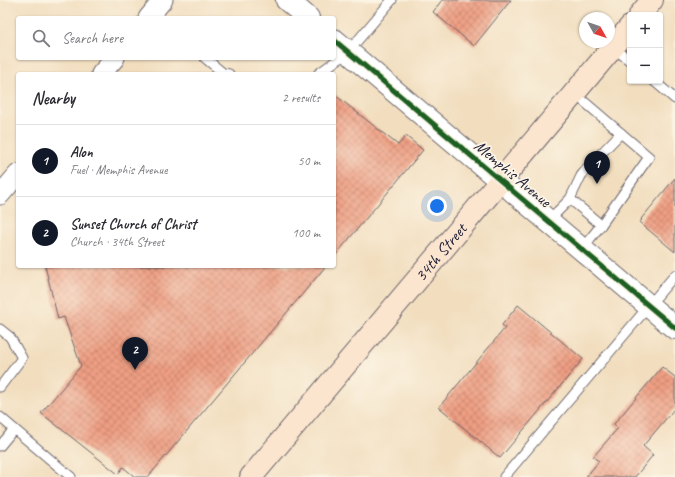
<!DOCTYPE html>
<meta charset="utf-8">
<style>
:root{--surface:#fff;--page:#f7f7f7;--text:#2b2b33;--muted:#7c7c81;--line:#e1e1e2;--accent:#111827}
body{margin:0;font-family:Caveat,sans-serif;background:var(--page);color:var(--text)}
.controls{position:absolute;right:12px;top:12px;display:grid;overflow:hidden;border-radius:4px;box-shadow:0 1px 3px #0004}
.controls button{width:36px;height:36px;display:grid;place-items:center;padding:0;border:0;border-bottom:1px solid var(--line);background:var(--surface);color:var(--text);font:20px sans-serif}
.compass{position:absolute;left:579px;top:12px;width:36px;height:36px;border-radius:50%;background:var(--surface);box-shadow:0 1px 3px #0004;rotate:130deg}
.you{position:absolute;left:437px;top:206px;width:14px;height:14px;margin:-10px;border:3px solid #fff;border-radius:50%;background:#1a73e8;box-shadow:0 0 0 6px #1a73e833}
.badge{display:grid;place-items:center;width:26px;height:26px;border-radius:50%;background:var(--accent);color:#fff;font-size:13px;font-weight:700}
.pin{position:absolute;translate:-50% -33px;filter:drop-shadow(0 1px 2px #0008)}
.pin::after{content:'';position:absolute;top:21px;width:14px;height:12px;background:inherit;clip-path:polygon(0 0,100% 0,50% 100%)}
.list{margin:0;padding:0;list-style:none}
h2{display:flex;justify-content:space-between;align-items:center;height:52px;margin:0;padding:0 16px;font-size:17px}
h2 small{font-size:13px;font-weight:400;color:var(--muted)}
.list li{display:grid;grid-template-columns:26px 1fr auto;gap:12px;align-items:center;box-sizing:border-box;height:72px;padding:0 16px;border-top:1px solid var(--line)}
.list b{display:block;font-size:15px;white-space:nowrap}
.list p{margin:0;font-size:13px;white-space:nowrap;color:var(--muted)}
.list em{font-size:13px;font-style:normal;color:var(--muted)}
.icon{flex:none;width:22px;height:22px;fill:none;stroke:currentColor;stroke-width:2;stroke-linecap:round;stroke-linejoin:round}
.map{position:relative;flex:none;width:675px;height:477px;overflow:hidden}
.search{position:absolute;background:var(--surface);box-shadow:0 1px 3px #0004;left:16px;top:16px;width:320px;height:44px;display:flex;align-items:center;gap:10px;box-sizing:border-box;padding:0 14px;border-radius:4px;color:var(--muted);font-size:15px}
.panel{position:absolute;background:var(--surface);box-shadow:0 1px 3px #0004;left:16px;top:72px;width:320px;height:196px;border-radius:4px}
.map>svg:first-child{display:block}
.building{fill:url(#building-cross-hatch)}
.lines{fill:none;stroke-linecap:round;stroke-linejoin:round}
.service-casing{stroke:#6b6469;stroke-width:11}
.minor-casing{stroke:#6b6469;stroke-width:21}
.tertiary-casing{stroke:#6b6469;stroke-width:24}
.secondary-casing{stroke:#6b6469;stroke-width:24}
.service{stroke:#fff;stroke-width:9}
.minor{stroke:#fff;stroke-width:19}
.tertiary{stroke:#fff;stroke-width:22}
.secondary{stroke:#fce5cf;stroke-width:22}
.cycleway-casing{stroke:#fcf5e5;stroke-width:8}
.cycleway{stroke:#1b5e20;stroke-width:5}
.labels{text-anchor:middle;stroke-width:3.5;stroke-linejoin:round;paint-order:stroke}
.street-label{font-size:17px;fill:#22223b;stroke:#fcf5e5}
</style>
<div class="map">
<svg width="675" height="477" viewBox="0 0 675 477">
<defs>
<pattern id="building-cross-hatch" width="8" height="8" patternUnits="userSpaceOnUse"><rect width="8" height="8" fill="#ef9f83"/><path d="M0 0l8 8M0 8l8-8" fill="none" stroke="#c1816c"/></pattern>
</defs>
<rect width="100%" height="100%" fill="#fcf5e5"/>
<filter id="ink" filterUnits="userSpaceOnUse"><feTurbulence type="fractalNoise" baseFrequency=".025" numOctaves="2"/><feDisplacementMap in="SourceGraphic" scale="8" xChannelSelector="R" yChannelSelector="G"/><feConvolveMatrix kernelMatrix="1 2 1 2 8 2 1 2 1" color-interpolation-filters="sRGB"/></filter>
<filter id="wash" filterUnits="userSpaceOnUse"><feTurbulence type="fractalNoise" baseFrequency=".012" numOctaves="4" result="noise"/><feDisplacementMap in="SourceGraphic" scale="16" xChannelSelector="R" yChannelSelector="G"/><feGaussianBlur stdDeviation="0.9" result="paint"/><feColorMatrix in="noise" values="0 0 0 0 0 0 0 0 0 0 0 0 0 0 0 0 0 1.4 0 .05"/><feComposite in="paint" operator="in"/></filter>
<g filter="url(#wash)">
<rect width="100%" height="100%" fill="#f2debf"/>
<g id="blocks">
<g class="building">
<path d="M442,0H511L474,46L433,12Z"/>
<path d="M334,94L398,145L406,136L423,150L334,257Z"/>
<path d="M675,178V252L639,222L642,220L641,219Z"/>
<path d="M45,266H326L148,477H135L123,467L118,474L41,413L81,366L64,317L58,319Z"/>
<path d="M518,305L583,359L500,458L439,407L505,328L502,325Z"/>
<path d="M662,367L675,377V408L643,446L653,455L635,477H586L599,461L593,457L618,428L614,424Z"/>
</g>
</g>
</g>
<g filter="url(#ink)">
<use href="#blocks" fill-opacity="0" stroke="#6b6469" stroke-width="1"/>
<g class="lines">
<defs>
<g id="service">
<path d="M613,47L630,61"/>
<path d="M205,58L223,73L229,74"/>
<path d="M318,74L348,52L392,0"/>
<path d="M654,81L675,99"/>
<path d="M574,93L649,157L601,225L582,249"/>
<path d="M570,199L581,176L588,167L621,133"/>
<path d="M548,221L570,199L601,225"/>
<path d="M0,329L10,337L22,358L0,387"/>
<path d="M0,417L14,429"/>
<path d="M0,446L14,429L71,477"/>
<path d="M504,477L675,275"/>
</g>
<g id="minor">
<path d="M148,18L163,0"/>
<path d="M101,74L115,58"/>
<path d="M0,195L18,174"/>
</g>
<g id="tertiary">
<path d="M287,0L308,18"/>
<path d="M334,40L675,328"/>
</g>
<g id="secondary">
<path d="M640,15L652,0"/>
<path id="s1" d="M251,477L630,27"/>
</g>
</defs>
<use href="#service" class="service-casing"/>
<use href="#minor" class="minor-casing"/>
<use href="#tertiary" class="tertiary-casing"/>
<use href="#secondary" class="secondary-casing"/>
<use href="#service" class="service"/>
<use href="#minor" class="minor"/>
<use href="#tertiary" class="tertiary"/>
<use href="#secondary" class="secondary"/>
<defs>
<path id="cycleway" d="M334,40L675,328"/>
</defs>
<use href="#cycleway" class="cycleway-casing"/>
<use href="#cycleway" class="cycleway"/>
</g>
</g>
<g class="labels">
<g class="street-label">
<text transform="translate(513 173) rotate(40)" y="6">Memphis Avenue</text>
<text dy="6" stroke="none"><textPath href="#s1" startOffset="294">34th Street</textPath></text>
</g>
</g>
</svg>
<div class="controls">
<button>+</button>
<button>−</button>
</div>
<svg class="compass" viewBox="-18 -18 36 36"><path d="M0-13l5 13h-10z" fill="#e53935"/><path d="M0 13l5-13h-10z" fill="#7c7c81"/></svg>
<div class="you"></div>
<div class="pin badge" style="left:597px;top:184px">1</div>
<div class="pin badge" style="left:135px;top:370px">2</div>
<div class="search"><svg class="icon" aria-label="search" viewBox="0 0 24 24"><circle cx="10" cy="10" r="6"/><path d="M15 15l6 6"/></svg>Search here</div>
<section class="panel">
<h2>Nearby<small>2 results</small></h2>
<ul class="list">
<li><span class="badge">1</span><div><b>Alon</b><p>Fuel · Memphis Avenue</p></div><em>50 m</em></li>
<li><span class="badge">2</span><div><b>Sunset Church of Christ</b><p>Church · 34th Street</p></div><em>100 m</em></li>
</ul>
</section>
</div>
